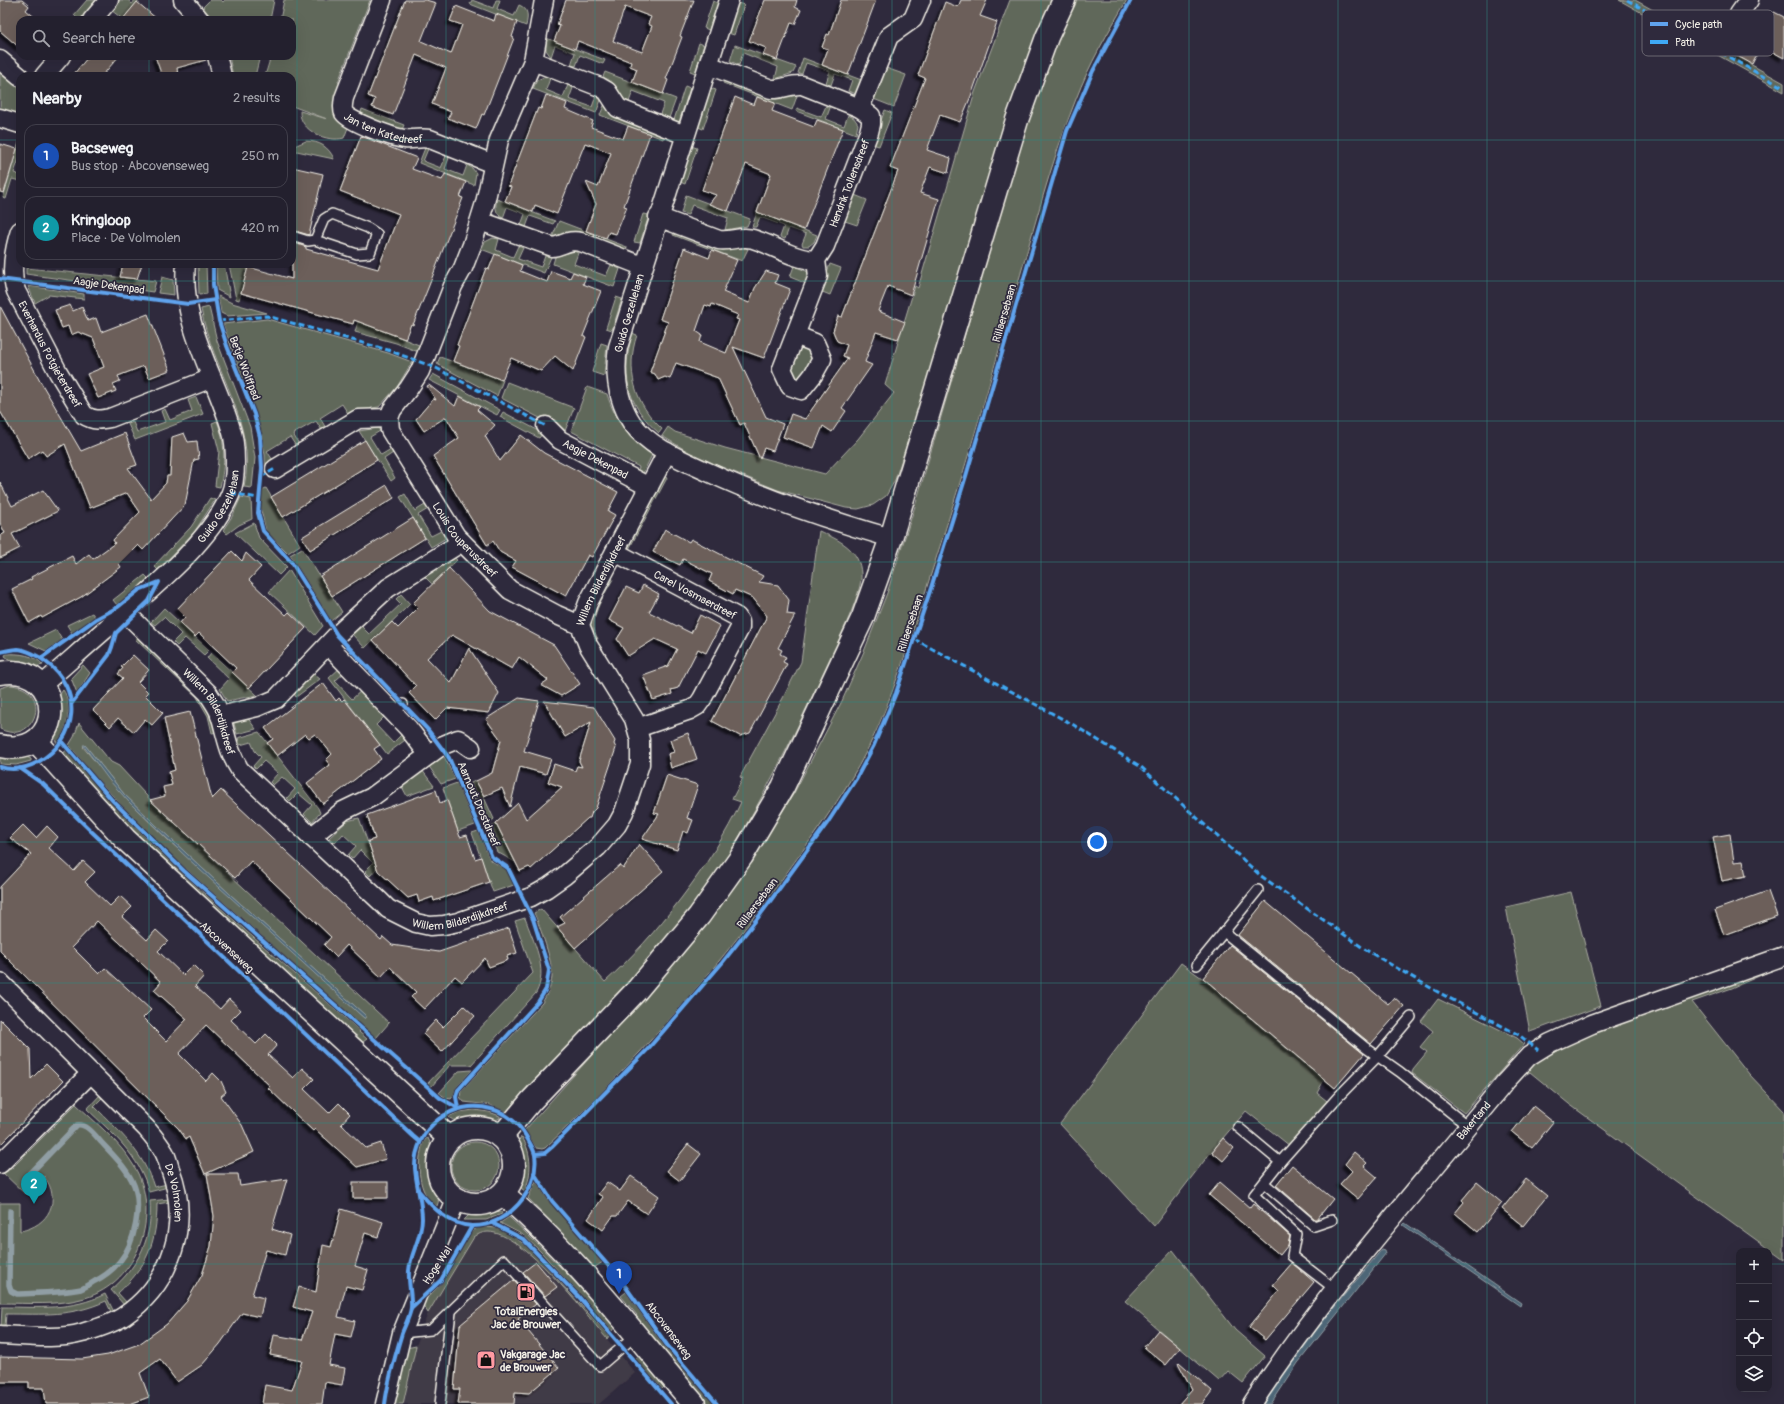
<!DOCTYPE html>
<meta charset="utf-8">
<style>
:root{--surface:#23202e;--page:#2b2836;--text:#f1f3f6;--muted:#a3a3aa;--line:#403e4a;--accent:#ff9aa2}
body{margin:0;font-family:Pangolin,sans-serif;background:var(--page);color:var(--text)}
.controls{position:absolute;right:12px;bottom:12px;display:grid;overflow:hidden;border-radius:8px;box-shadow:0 4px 16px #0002}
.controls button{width:36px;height:36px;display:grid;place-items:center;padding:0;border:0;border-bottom:1px solid var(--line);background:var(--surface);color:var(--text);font:20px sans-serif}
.you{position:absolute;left:1097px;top:842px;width:14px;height:14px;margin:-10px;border:3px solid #fff;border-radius:50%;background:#1a73e8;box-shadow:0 0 0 6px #1a73e833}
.badge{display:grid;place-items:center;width:26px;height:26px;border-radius:50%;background:var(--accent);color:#fff;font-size:13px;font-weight:700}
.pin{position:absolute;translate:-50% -33px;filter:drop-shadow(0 1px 2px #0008)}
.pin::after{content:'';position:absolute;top:21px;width:14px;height:12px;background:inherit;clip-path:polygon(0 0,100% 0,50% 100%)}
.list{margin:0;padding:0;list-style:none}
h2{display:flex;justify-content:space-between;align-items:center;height:52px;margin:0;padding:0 16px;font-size:17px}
h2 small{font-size:13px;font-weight:400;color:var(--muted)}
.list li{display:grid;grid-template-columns:26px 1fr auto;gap:12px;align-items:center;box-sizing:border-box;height:64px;margin:0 8px 8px;padding:0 8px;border:1px solid var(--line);border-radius:12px}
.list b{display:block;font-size:15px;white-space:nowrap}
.list p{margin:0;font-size:13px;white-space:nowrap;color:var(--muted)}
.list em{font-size:13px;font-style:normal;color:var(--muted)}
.icon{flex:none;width:22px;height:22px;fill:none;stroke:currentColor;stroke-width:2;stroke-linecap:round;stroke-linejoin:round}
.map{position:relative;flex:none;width:1784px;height:1404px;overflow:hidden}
.search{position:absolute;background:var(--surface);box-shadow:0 4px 16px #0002;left:16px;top:16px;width:280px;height:44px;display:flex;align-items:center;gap:10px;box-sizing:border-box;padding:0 14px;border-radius:12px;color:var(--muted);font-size:15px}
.panel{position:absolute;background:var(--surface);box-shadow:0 4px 16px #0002;left:16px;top:72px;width:280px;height:196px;border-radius:12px}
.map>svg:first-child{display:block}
.built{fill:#413a46}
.green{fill:#61675a;stroke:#aaaca1;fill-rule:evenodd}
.water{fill:#4d6677;stroke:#909ea4}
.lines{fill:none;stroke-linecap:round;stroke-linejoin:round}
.stream{stroke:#909ea4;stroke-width:5.5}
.building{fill:#6c5e5a;stroke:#f4f1e8;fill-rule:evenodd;filter:url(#shadow)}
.service-casing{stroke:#f4f1e8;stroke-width:12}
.minor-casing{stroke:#f4f1e8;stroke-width:21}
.tertiary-casing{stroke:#f4f1e8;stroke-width:25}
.service{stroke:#2f2a3d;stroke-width:9}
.minor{stroke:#2f2a3d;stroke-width:18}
.tertiary{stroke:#2f2a3d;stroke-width:22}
.quiet{stroke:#3fa9f5;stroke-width:3;stroke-dasharray:6 3;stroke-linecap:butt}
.cycleway-casing{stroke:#2f2a3d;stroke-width:6}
.cycleway{stroke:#60a3ed;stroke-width:4}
.grid{fill:none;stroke:#318880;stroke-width:1;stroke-opacity:0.55}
.labels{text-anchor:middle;stroke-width:3.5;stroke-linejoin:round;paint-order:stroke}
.street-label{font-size:11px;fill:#f4f1e8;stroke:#2f2a3d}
.poi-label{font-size:11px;font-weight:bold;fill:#f4f1e8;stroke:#2f2a3d}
.key{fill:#2f2a3d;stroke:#6a6670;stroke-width:1}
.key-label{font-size:11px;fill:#f4f1e8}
</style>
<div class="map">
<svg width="1784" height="1404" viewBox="0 0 1784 1404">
<defs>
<filter id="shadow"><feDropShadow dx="-3.5" dy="3.5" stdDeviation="1" flood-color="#0009"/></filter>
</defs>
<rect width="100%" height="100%" fill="#2f2a3d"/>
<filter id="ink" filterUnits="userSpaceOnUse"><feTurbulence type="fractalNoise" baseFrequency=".025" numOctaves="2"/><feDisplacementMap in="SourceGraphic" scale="8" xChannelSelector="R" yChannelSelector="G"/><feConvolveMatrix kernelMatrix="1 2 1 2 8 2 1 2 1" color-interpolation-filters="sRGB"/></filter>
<g filter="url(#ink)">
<path class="built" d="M486,1232L494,1233L510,1239L526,1250L573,1298L635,1373L599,1404H403L416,1346L428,1313L474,1237Z"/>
<g class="green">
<path d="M87,0H97L79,20L74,15Z"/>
<path d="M120,0H128L132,4L135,0H139L122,20H118L120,17L111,10Z"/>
<path d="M210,0H221L223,2L225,0H274L270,20H213L203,7Z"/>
<path d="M284,0H370L338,82L343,84L349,125L344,138C328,143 299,131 300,111L327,119L292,106V76H265L271,56H292V20H280Z"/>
<path d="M472,0L493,8L496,0H500L497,9L514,16L519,5C529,9 528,16 526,26L470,4Z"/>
<path d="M1010,0H1053L895,480L886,496L873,505L858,509L846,508L778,490L697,457L662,436L668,427L675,432L725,448L825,474L858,439L894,393L885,385L915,286L918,288L975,92Z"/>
<path d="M1075,0H1127C1108,32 1089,65 1076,99C1050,164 1033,233 1013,300C988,391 961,482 932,571C915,624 900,676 878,727C855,780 821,825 788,871C716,971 634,1064 545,1148L542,1149L536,1148L525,1130L657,982L757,851L794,793L842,701L865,649L887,593L916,503L1025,128L1054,47Z"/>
<path d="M1619,0H1635L1784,83V92Z"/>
<path d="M713,1L718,3L709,30L704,28Z"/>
<path d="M738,3L744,5L734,35L728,33Z"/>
<path d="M546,38L605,60L603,64L580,55L576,66L571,65L575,53L555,45L551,57L546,50Z"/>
<path d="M699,43L704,45L695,73L690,71Z"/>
<path d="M735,45L796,67L793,73L775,79L778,67L743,53L739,65L730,61Z"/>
<path d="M229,56H260L255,76H233Z"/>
<path d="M803,58L864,81L859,95L848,91L852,80L835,74L831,85L826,83L830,71L806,63L802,74L798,73Z"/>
<path d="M883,67L906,75L894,107L871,98Z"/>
<path d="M0,68L20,85V118L0,112Z"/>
<path d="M605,72L676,99L669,118L660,114L664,103L633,91L629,102C619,98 620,84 603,77Z"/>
<path d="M544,77L550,78L546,90L563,97L568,85L573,88L569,99L592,107L596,96L601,100L596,113L533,89L537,80Z"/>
<path d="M724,79L790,93L797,96L792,110L723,83Z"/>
<path d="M685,86L690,88L679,122L674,120Z"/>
<path d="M710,88L716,90L703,129L698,127Z"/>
<path d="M606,101L664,134L663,139L600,115Z"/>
<path d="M826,106L830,108L826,119L844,126L848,115L854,118L858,124L856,134L796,111L797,108L821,117Z"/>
<path d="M362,109L404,125L401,132L360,116Z"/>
<path d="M885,110L892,113L879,146L872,144Z"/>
<path d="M20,139V156L14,173L20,175V181L12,179L6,199L3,198Z"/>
<path d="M306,141C319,141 329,147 334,159L292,150V147Z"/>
<path d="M691,146L697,148L685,184L680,182Z"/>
<path d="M425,148L428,149L423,161L441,168L446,156L449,158L445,169L463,176L467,165L472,168L476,173L474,185L419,163Z"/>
<path d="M852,194L867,200L857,225L842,220Z"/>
<path d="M686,195L750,219L747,226L725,230L728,218L692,205L688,215L681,213Z"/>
<path d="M497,199L555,221L553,224L530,216L526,227L521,225L525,214L507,207L503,218C495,214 495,207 497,199Z"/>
<path d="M757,212L817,235L814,242L809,246H803L802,244L806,234L789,228L785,239L780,237L784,226L760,217L756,227H752Z"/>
<path d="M643,214L649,215L640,243L634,242Z"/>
<path d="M559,221L627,247L626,252L551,240Z"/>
<path d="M675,230L739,245L748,249L742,261L673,235Z"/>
<path d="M493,238L499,239L496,250L513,257L518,246L523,248L518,259L541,267L545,256L551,257L544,273L481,249L485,242Z"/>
<path d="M574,251L578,253L574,264L606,276L611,265L620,269L614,287L553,264L555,257Z"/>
<path d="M198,264H206L207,294L199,295Z"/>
<path d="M216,264H224L230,297L217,290Z"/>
<path d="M229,264H249L239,300L236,299Z"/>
<path d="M830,264L841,268L830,295L820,291Z"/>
<path d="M794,266L811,273L807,284L790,277Z"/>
<path d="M26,268L156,281L153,292L26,274Z"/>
<path d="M162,277L173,280L174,295L158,293Z"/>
<path d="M28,286L84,294V299L49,295L35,303Z"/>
<path d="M218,296L232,303L267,313L227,316L221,313Z"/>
<path d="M616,297L622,299L612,330L606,328Z"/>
<path d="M209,307L217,341L250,427L255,458L252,488L244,487C258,425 212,369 201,309Z"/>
<path d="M267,319L388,353L412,362L397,387L379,407L371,408L372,411L349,415L342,404L320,418L327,430L323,432L316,421L293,434L300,446L297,448L290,437L267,451L274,462L270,469L265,472V455L260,427L223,324Z"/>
<path d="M358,321L419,345L416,351L396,343L355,332Z"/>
<path d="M632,333L637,335C625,370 635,404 662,429L659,433C625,404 622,374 632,333Z"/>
<path d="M601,343L607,345L604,376L592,372Z"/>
<path d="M804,347L807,348L814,358L801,379L798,378L791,371C793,361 793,350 804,347Z"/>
<path d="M440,357L503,380L497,396L437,364Z"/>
<path d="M433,374L500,410L497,415L429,380Z"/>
<path d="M507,382L574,408L565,431L501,398Z"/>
<path d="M587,387L607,394C615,420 629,440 652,455L642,475L637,472L639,467L571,431Z"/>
<path d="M196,397L203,414L135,440L128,424L133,422L137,432L165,422L161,411L165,409L170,420L192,411L188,400Z"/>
<path d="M503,412L543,433L539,438L500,417Z"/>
<path d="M217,421C226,443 225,465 220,487L215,486L219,451L212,423Z"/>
<path d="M378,428L380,431L370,437L381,455L391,449L393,453L384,459L395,478L391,481L359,431Z"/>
<path d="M663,476L667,478L628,551L624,549Z"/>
<path d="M266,488L300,545L288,553L266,531L260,506L262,490Z"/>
<path d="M405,494L415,511L425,505L428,509L418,515L431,536L441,531L446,538L431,547L400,497Z"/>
<path d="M241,497L251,499L252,519L239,525L227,534L223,530L233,515Z"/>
<path d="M210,498L215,500L195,531L158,570L154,566L191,527Z"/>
<path d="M254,523L259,538L287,567L279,575L235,533Z"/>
<path d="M819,531C839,540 860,549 861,574C863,592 838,641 830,658C783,759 736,858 664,945C653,958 640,971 628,984C614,999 601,1015 586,1029C558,1056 530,1082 506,1112L489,1105L464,1102L460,1097L461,1091L542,1003C547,994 551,987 552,977C553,962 540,927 534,913L541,909L605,982C655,937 713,863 741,802L732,799L743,778L740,777L783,698L801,662Z"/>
<path d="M302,548L342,612L331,621L290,555Z"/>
<path d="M452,556L457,560L432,584L423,575Z"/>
<path d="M289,570L323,626L315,635L269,592Z"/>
<path d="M145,575L149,579L117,605L113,600Z"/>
<path d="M609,577L613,579C604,596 586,620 598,639L592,637L589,627V617Z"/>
<path d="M401,594L410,604L365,648L350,632L359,624L369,634L401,604L396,599Z"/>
<path d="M164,608L209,650L204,655L185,638L177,646L173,642L181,634L164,617L155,625L151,622Z"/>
<path d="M92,613L95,617L72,633L67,625Z"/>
<path d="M56,630L62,640L46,651L29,643Z"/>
<path d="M139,635L206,702L217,732L212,733L208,716L197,697L135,639Z"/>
<path d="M211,653L257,695L227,701L220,689L229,679L207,658Z"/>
<path d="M6,654C18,653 36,655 43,665C29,669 16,666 5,656Z"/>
<path d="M83,665L90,673L77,693L71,678Z"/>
<path d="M341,667L346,671L335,681L352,699L363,689L387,714L376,725L393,743L404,732L409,737L387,754L329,678Z"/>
<path d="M311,672L320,679L296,697L293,692Z"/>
<path d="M10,685C54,688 36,747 0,729V688Z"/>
<path d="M63,690C73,702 68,732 57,743C50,733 55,698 63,690Z"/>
<path d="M246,716L256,729L237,734L233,720Z"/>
<path d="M79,723L111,762L119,766L158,808L389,1023L376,1038L186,869L141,827L90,771L69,745L74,737ZM85,745L124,794L157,826L232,896L366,1016V1018H364L167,839L129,802L83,747Z"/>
<path d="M259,732L318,808L320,813L312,822L304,814L312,805L298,793L290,801L287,798L295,789L282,777L273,785L270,782L278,773L264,761L256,769L253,766L261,757L255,751L251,742L240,745L238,738Z"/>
<path d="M66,750C152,855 259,941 360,1031L359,1032L367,1039L363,1042L206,904L139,841L92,790L64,753Z"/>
<path d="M0,751L21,754L31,759V761L16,765L0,764Z"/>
<path d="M443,754L455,779L441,784L428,765Z"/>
<path d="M422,770L434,786L407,796L401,785Z"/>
<path d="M476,780L494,819L487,826L468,785Z"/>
<path d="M457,783L475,825L458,831L443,788Z"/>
<path d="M359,818L377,868L370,876L365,871L373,863L360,850L352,859L348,855L356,846L343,834L335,843L329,838L347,821Z"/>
<path d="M496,823L515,862L497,852L488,830Z"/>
<path d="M478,831L490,860L507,870L514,885L493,892L472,833Z"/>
<path d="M1571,892L1601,1006L1530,1032L1506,907Z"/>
<path d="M525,918C533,941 549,969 536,993L471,1065H450L431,1087L427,1084L533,973L515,921Z"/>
<path d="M1181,963L1202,978L1324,1080L1317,1093L1327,1101L1290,1146L1246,1111L1211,1152L1154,1226L1060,1124Z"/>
<path d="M1784,965L1732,988L1692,1002L1749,1074L1784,1111V1260L1569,1104L1530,1072L1527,1074L1524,1072L1521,1078L1484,1123L1482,1118L1520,1072L1563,1042Z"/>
<path d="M1438,999L1517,1038L1524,1044L1464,1113L1412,1073L1413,1069L1427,1052L1420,1047L1433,1031L1421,1021Z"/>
<path d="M472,1070L456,1088L454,1095L451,1099L446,1098L439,1093L459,1071Z"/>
<path d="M101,1094L103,1097L94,1106C120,1132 143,1152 154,1187L167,1184L168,1187L149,1192C140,1156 112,1133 87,1109Z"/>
<path d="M76,1104C96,1123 120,1142 134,1166C162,1213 139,1282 85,1298C58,1306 28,1303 0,1303V1203H20V1231C49,1226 62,1200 44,1176L25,1194L1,1171L11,1169Z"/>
<path d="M474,1110L489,1112L500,1116V1118C489,1125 458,1125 448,1117L459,1112Z"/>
<path d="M522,1137C532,1154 532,1173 525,1191L522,1189C517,1176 514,1151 520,1138Z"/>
<path d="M428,1138C434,1149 429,1160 431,1172C433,1183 442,1196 437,1206C419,1196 417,1169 421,1151C422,1146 423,1140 428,1138Z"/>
<circle cx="475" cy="1166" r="24"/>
<path d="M536,1181L549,1201L603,1262L595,1267L589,1265L555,1226L528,1198Z"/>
<path d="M170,1199V1202L157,1204C157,1242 147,1267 118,1293L127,1303L124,1305L111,1290C139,1266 153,1237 150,1201Z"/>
<path d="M484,1209L501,1212L502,1214L486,1220H464L470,1214Z"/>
<path d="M509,1217C547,1252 581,1288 615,1326L612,1331L541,1252L523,1235L500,1223Z"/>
<path d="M486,1227L496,1228L510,1234L528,1247L609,1336L607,1339C585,1313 523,1232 488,1232C483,1232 478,1234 474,1237L428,1313L423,1305L424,1301L443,1282L470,1233L477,1228Z"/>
<path d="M1173,1250L1235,1330L1265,1356L1243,1383L1228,1371L1219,1381L1125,1301Z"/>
<path d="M626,1292L663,1344L714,1404H705L633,1319L637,1315L621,1296Z"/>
<path d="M105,1294L114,1312L112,1314L106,1301C71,1317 43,1314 6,1314L5,1327H1L2,1307C38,1307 72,1311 105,1294Z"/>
<path d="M416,1346L403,1404H392L406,1348Z"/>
<path d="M641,1355L666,1385L662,1389L635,1359Z"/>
</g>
<g class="water">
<path d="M83,745H85L124,794L157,826L232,896L365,1015L366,1018H364L199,869L129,802L109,780Z"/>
<path d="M1405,1223L1521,1303L1520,1306L1403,1225Z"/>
<path d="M1382,1249L1385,1250L1386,1253L1298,1363L1271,1404H1264C1297,1348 1342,1299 1382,1249Z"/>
</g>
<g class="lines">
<path class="stream" d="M10,1211L9,1285L11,1291L17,1294C38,1293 61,1293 81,1289C86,1287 90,1284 95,1281C105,1276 113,1270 120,1261C135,1243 142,1206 134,1185C127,1168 113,1155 101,1142C95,1135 86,1123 77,1125L24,1180"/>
</g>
<g class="building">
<path d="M0,0H22L29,6L26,10L38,20H20V48L0,31Z"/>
<path d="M405,0H426L436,3L421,41L451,54L462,25L450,21L456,6L494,21L496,14L517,22L512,37L514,38L499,77L484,115L482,114L476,129L448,118L451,112L432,104L446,68L416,55L393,115L372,107L375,99L368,96Z"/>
<path d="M566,0H694L680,36L682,37L666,79L668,80L663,94L632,82L637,69L630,66L631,62L578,41L575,49L554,41L560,26L557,25ZM625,7L651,17L648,24L652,26L642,52L613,41Z"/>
<path d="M765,0H797L795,7L801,10L795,24L791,23L777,60L763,55L766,48L749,41Z"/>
<path d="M841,0H876L848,75L822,65L828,49L822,47L827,34L829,35Z"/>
<path d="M961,0H987L980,16L997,22L971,96L960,122L940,115L927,150L951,158L948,173L930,167L920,193L939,199L911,295L888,286L878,311L905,322L898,339L876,332L865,362L872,365L842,408L846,411L832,432L823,426L814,448L783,437L791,414L805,419L848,358L843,356L847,345L837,341L833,331L838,316L842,317L898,171L890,168L925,78L918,75L945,2L958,7Z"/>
<path d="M137,2L158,20H122Z"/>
<path d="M1774,12L1784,17V58L1756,43Z"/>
<path d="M1698,13L1760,48L1752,64L1689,29Z"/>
<path d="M89,56H119L102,76H72Z"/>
<path d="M155,56H205L206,60L177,68L178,76H162Z"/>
<path d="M546,95L567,103L565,109L593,121L591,127L623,139L628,126L650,134L624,206L627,207L616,234L609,232L606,238L586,231L596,204L586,182L598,187L611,153L585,143L557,214L535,205L533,212L505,201L511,187L508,186L538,108L541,109Z"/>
<path d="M735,97L754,105L757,97L775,103L772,111L814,127L817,120L843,129L804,230L757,212L771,174L746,164L728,211L709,204L716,195L702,190Z"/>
<path d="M361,136L417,158L412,169L442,180L445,174L466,182L460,197L463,198L428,288L413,325L411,324L405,339L354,320L353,324L241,293L248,267L292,279V242L306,247V249L378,269L399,214L340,191Z"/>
<path d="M0,144L17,149L4,193L0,192Z"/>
<path d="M292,167L323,174L309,235L292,230Z"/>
<path d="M684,248L709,258L712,250L737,260L723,292L749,303L755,288L766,271L778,275L775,283L790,289L764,358L733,347L766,417L783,424L773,451L764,448L760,459L744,423L740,425L718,378L676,363L670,379L665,377L658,380L655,374L650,372L668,322L660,319ZM712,304L738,315L736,319L739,320L726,353L700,342L702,335L696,331L705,305L711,307Z"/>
<path d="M495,254L522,265L520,271L547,282L551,271L570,278L573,272L586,277L583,284L601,291L583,336L586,337L573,371L555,356L541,371L511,358L502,380L453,361L459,346L457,345L486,268L489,269Z"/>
<path d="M123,264H142L137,279L120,277Z"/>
<path d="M70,305L73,311L82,307L88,321L96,318L101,332L148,314L170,370L149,378L144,366L118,376L120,381L113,384L116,391L98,398L87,374L104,367L93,338L78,332L71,335L68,326L62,328L55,310Z"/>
<path d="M0,306L43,386L81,451L125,433L137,465L128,468L151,499L166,483L167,476H170L172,437L184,433L188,442L197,441L199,459L194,460L185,505L143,550L138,545L119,564L121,567L81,597L42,618L41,616L29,623L12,589L32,579L31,577L72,556L76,564L89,554L93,559L115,543L113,540L140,512L127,493L90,508L65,444L46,456L42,450L28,459L0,411Z"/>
<path d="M429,385L455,406L459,396L480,407L477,410L495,425L485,436L500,461L521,435L544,453L618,492L608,511L615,515L592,557L588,555L566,596L512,567L516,561L500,552L493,541L487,545L433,456L459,438L446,417L424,431L416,419L433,399L436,400L427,386Z"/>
<path d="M365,440L377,460L283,517L271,497Z"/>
<path d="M0,482L12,506L43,490L58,511L12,534L20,548L0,558V536L5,533L0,523Z"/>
<path d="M387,485L394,498L310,550L302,537Z"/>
<path d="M413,518L425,538L332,596L320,576Z"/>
<path d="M665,529L689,542L691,539L763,576L759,582L778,585L789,600L787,614L795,615L778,648L782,650L780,654L786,657L783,662L787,664L750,733L740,736L712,721L767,616L753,598L735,590L733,594L709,581L712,574L683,559L680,565L653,552Z"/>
<path d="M232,551L242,561L246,553L261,567L249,580L286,615L289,612L306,628L249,688L232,672L236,668L199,633L195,637L180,623L185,617L177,609Z"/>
<path d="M449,568L490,611L554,645L580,684L561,696L541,685L548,680L519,657L512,669L452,635L427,658L451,683L469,648L499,693L489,713L447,708L435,720L409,693L416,686L373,640L392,622L398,628L418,608L413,603Z"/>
<path d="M643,585L659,594L649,612L691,633L700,615L720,626L706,653L698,649L678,688L671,690L672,694L653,700L643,675L668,666L677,649L655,639L628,656L617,639L624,628L609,620L626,587L639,593Z"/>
<path d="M133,655L149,670L138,682L148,692L145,695L163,713L152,725L145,719L134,732L118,718L110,727L93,710L123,678L118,674L123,668L121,667Z"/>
<path d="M323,683L336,701L339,698L342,701L344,699L367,728L380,745L374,749L381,759L323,804L307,783L330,765L326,760L332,754L315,734L309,738L305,734L277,756L267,743L273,739L265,728Z"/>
<path d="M519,698L539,701L524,751L551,759L546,774L520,767L510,807L502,788L484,796L476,781L492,773L501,740L486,719Z"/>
<path d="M544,701L594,707L615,741L614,744L616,748L596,808L592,812L590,818H588L531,869L529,867L520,871L496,823L518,803L526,819L562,787L548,782L554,764L575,771L577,766L582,767L579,761L591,722L565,737Z"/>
<path d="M190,712L212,799L221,790L381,940L383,937L392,945L439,952L509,928L517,953L507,956L508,960L489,967L485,958L462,982L455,976L424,1009L411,997L416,992L390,967L381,977L347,945L336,957L324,945L331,937L251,861L235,878L150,800L165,796L163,787L172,785L169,772L175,770L164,718Z"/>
<path d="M688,733L697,759L671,768L668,754L674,752L670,740Z"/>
<path d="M667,775L698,785L687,818L693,820L688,833L683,831L677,850L642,839L659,814L654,813Z"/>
<path d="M436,790L440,803L447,800L460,837L467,835L475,859L481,857L489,882L434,901L433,897L419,902L417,895L408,898L378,871L368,841L375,839L367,815Z"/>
<path d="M23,825L36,838L47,826L58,837L49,848L74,871L83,861L95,872L85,882L110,906L120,896L132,907L122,917L147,940L156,930L168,941L158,951L183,975L193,965L204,976L195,986L220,1009L229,999L241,1010L231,1020L256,1044L266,1034L277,1045L268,1055L293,1078L302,1068L314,1079L304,1089L329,1113L339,1103L350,1114L341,1124L366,1148L381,1143L386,1159L357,1167L315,1129L313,1131L268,1088L270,1086L206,1025L179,1054L206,1081L213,1073L221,1081L226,1092L221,1096L242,1125L254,1152L205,1174L189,1137L186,1139L179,1129L0,951V887L31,854L10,838ZM97,921L161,982L154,990L187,1019L166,1041L143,1018L151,1010L105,968L99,974L72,947Z"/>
<path d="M1730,834L1734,862L1743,861L1746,876L1722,881L1713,837Z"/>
<path d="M639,844L663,871L575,948L557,927L565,923L560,917L620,865L623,869Z"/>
<path d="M1768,891L1777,916L1724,935L1715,910Z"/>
<path d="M1265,901L1388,1004L1394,997L1404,1006L1371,1044L1238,935Z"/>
<path d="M1230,945L1364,1054L1335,1088L1203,978Z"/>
<path d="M464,1006L475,1016L442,1052L423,1034L436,1020L443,1027Z"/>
<path d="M0,1019L30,1049L31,1079L46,1064L63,1081L0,1145Z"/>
<path d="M1533,1106L1553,1122L1532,1148L1512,1132Z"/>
<path d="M1223,1138L1234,1148L1223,1161L1212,1152Z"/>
<path d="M688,1144L701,1154L680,1181L667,1171Z"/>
<path d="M1354,1152L1367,1163L1364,1166L1377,1177L1358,1199L1340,1184L1352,1171L1345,1164Z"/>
<path d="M1292,1165L1333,1199L1317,1219H1315L1276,1185Z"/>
<path d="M207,1174H238L240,1186L287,1179L272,1229L290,1235L285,1255L266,1250L252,1295L264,1298L260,1317L242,1313L220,1344L202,1365L177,1382L160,1359L140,1373L149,1397L130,1404H46L44,1388H29V1382H0V1357L82,1359L108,1355L139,1344L167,1324L187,1301L202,1275L211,1246L214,1216Z"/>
<path d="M631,1176L659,1196L647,1214L628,1201L617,1216H613L603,1230L588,1219L603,1197L598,1194L607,1182L620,1191Z"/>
<path d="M1526,1179L1547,1196L1523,1226L1502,1209Z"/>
<rect x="353" y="1182" width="35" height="16"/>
<path d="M1220,1182L1250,1208L1253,1204L1290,1236L1288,1245L1280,1255L1209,1195Z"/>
<path d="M1477,1182L1502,1203L1478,1232L1455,1213L1464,1202L1462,1200Z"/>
<path d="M341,1209L383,1222L378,1237L365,1233L355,1266L368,1270L362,1290L346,1286L338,1317L355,1321L351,1337L335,1334L329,1365L345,1368L342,1385L325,1382L322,1404H262L265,1385L292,1390L302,1361L270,1355L274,1335L302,1340L312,1312L293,1307L299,1287L316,1292L323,1245L331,1247Z"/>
<path d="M536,1262L557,1287L545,1296L523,1272Z"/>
<path d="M1292,1263L1314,1282L1265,1340L1249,1327L1279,1291L1273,1285Z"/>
<path d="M514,1280L536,1304L518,1319L559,1368L529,1393L515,1392L514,1404H458L460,1389H454L460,1325Z"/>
<path d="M1158,1330L1180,1348L1166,1365L1144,1347Z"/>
<path d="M1179,1362L1212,1391L1202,1404H1179L1192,1389L1178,1363Z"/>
</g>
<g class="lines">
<defs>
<g id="service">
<path d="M292,236L308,241L315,240L357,254L370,253L377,234L368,228L332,214L324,219L315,240"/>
<path d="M394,713L403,704"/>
<path d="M1258,890L1224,932L1366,1048L1400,1072L1469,1127"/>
<path d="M1197,965L1224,932"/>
<path d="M1238,1127L1280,1162L1337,1098L1378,1056L1411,1017"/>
<path d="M1280,1162L1254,1195L1296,1234L1292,1256L1336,1290"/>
<path d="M1264,1183L1314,1226L1332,1220"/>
<path d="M402,1333L431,1330L504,1260L600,1366L635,1336"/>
<path d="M440,1404L451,1312"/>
</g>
<g id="minor">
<path d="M183,0L200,20"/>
<path id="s1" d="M382,0L344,98C343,103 342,109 344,113C350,122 394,138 405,139C414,140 421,137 430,139L493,164"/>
<path id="s2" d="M544,0L533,61L499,140L485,203L472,245L463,268L453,286L420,371L409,388L392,410L389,418L390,430L456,536L510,590L557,615L580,625"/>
<path d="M729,0L618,347C614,374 617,400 632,423C649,447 682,460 708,472C768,500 828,520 891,538"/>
<path d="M1739,14L1749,0"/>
<path d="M92,20L109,0"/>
<path d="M217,56L222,76"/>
<path d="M0,60L20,77"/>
<path d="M533,61L600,87L607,91L618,108L685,135"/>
<path d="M708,65L771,89C782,90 790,84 802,85L860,108"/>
<path d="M44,76L61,56"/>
<path d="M0,118L20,124"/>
<path d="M658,217L719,240C731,242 741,235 753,239C773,245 795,260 816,260"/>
<path d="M480,221L553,247C564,245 569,239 581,242L642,266"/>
<path id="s3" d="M20,231C14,250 10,272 16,291L58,372L84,415C94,421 100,420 110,418L212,378"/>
<path id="s4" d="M795,335L815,343L822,359L813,375L801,390L790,386L782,369L818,276L816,260L825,246L869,132L871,124V116L860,108L889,36L913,19L921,0"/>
<path id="s5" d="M546,426L560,440L649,487"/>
<path d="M275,469L358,419L389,418"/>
<path id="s6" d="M615,552L737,617L740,622V628L702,699L697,706L690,710L637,728"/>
<path id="s7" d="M125,612L208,693C212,700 217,706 220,714C226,734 228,752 240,770L380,901L388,909L416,923L430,926L444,925L458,922L531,897L547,888L564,876L598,847L617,825L624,812L640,764V740L634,719L588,645L580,625L588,603L667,452"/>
<path d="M328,645L408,728L429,755"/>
<path id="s8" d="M42,685C64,666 86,646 108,627C149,591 208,545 230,495C237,480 236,444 231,429C215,375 180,323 186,264"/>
<path d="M220,716L257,707L276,699L337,635L388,588L462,542"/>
<path d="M311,837L343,811L372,797L441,746L458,739L471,748"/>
<path id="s9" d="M0,982L146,1128C152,1135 159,1143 164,1152C167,1157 168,1163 170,1169C191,1223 172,1283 124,1316C113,1324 95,1329 82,1333C59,1340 25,1336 0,1335"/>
<path d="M0,1164L91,1073"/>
<path d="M385,1404L402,1333L456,1200"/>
<path id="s10" d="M1252,1404C1327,1289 1420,1187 1506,1081L1529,1056L1550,1043L1592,1024L1784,956"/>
</g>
<g id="tertiary">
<path d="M0,673C66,661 68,760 0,746"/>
<path d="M36,741L125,839L449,1138"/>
<circle cx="476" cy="1166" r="38"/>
<path d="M501,1137L531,1101L637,990L699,916L742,856L783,787L863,617L891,538L1017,120L1047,37L1064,0"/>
<path d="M503,1194C575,1255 633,1333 694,1404"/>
</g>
</defs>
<use href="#service" class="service-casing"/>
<use href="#minor" class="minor-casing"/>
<use href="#tertiary" class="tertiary-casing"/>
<use href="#service" class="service"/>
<use href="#minor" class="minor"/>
<use href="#tertiary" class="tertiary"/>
<g class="quiet">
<path d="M1627,0L1784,88"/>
<path d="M219,321L267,316L388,350L436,368L546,426"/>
<path d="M261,477L275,469"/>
<path d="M231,493L258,498"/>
<path d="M914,639L1072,724L1141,767L1261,876L1366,950L1436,991L1519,1035L1538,1050"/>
</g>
<defs>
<g id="cycleway">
<path d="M213,264V285L219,321L227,346L254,414L260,437L262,468L258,513L263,531L292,563L337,635L428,730L449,758L492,857L508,868L533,919L549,970L546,989L538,1002L458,1090L456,1097L458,1108"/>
<path d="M0,279L188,304L215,300"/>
<path d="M0,652C6,651 12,649 18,649C27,650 39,656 46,662C83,690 79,739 38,762C27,768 13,771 0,767"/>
<path d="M41,658L96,619L118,607L139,590L159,582L149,601L116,633L112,647L109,655L72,703"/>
<path d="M62,742L112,800L184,871L429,1088L440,1098L458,1108"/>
<path d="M20,768L43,784L91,831L413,1136L420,1142"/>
<path d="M535,1154L545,1153L552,1147L647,1050L722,963L760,915L828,822L856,779L874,745L896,693L930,591L966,476L1067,131L1093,71L1131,0"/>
<path d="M534,1173L552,1201L620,1279L667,1345L717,1404"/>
<path d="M492,1223L523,1239L579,1297L671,1404"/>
<path d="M411,1308L441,1280L472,1226"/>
<path d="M385,1404C388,1380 395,1356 402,1333C405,1325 410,1316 411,1308C412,1296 408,1283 409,1271C410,1254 422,1237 422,1219C422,1202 416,1185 415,1168C414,1128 453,1098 491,1109C505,1112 519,1124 526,1136C529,1142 534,1149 535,1155C540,1190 507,1227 472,1226C448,1225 432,1207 418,1190"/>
</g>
</defs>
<use href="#cycleway" class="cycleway-casing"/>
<use href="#cycleway" class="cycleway"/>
</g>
</g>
<path class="grid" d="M149,0V20M297,0V1404M446,0V1404M595,0V1404M743,0V1404M892,0V1404M1041,0V1404M1189,0V1404M1338,0V1404M1487,0V1404M1635,0V1404M149,56V76M0,140H20M292,140H1784M149,264V1404M0,281H1784M0,421H1784M0,562H1784M0,702H1784M0,842H1784M0,983H1784M0,1123H1784M0,1264H1739M1769,1264H1784"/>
<defs>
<symbol id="fuel-square" viewBox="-11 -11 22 22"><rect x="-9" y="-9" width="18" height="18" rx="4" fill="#ff9aa2" stroke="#2f2a3d"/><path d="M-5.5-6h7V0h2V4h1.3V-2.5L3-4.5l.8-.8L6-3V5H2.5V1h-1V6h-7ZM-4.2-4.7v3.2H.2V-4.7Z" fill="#111"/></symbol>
<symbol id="shop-square" viewBox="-11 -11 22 22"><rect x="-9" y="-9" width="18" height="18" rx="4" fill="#ff9aa2" stroke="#2f2a3d"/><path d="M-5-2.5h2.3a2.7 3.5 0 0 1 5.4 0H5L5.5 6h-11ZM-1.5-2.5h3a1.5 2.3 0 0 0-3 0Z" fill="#111"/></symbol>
</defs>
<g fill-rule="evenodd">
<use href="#fuel-square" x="515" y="1281" width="22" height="22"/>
<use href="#shop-square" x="475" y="1349" width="22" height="22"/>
</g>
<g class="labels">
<g class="street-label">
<text dy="4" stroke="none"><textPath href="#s1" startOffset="164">Jan ten Katedreef</textPath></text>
<text dy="4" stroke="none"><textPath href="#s4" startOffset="307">Hendrik Tollensdreef</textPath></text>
<text transform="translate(109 285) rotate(8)" y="4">Aagje Dekenpad</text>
<text transform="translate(629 313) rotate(-74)" y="4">Guido Gezellelaan</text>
<text transform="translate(1004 313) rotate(-74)" y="4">Rillaersebaan</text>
<text dy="4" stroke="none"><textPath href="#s3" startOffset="133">Everhardus Potgieterdreef</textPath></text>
<text transform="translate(245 368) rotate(69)" y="4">Betje Wolffpad</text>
<text dy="4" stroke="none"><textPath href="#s5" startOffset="60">Aagje Dekenpad</textPath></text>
<text dy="4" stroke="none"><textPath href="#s8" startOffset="254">Guido Gezellelaan</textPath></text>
<text dy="4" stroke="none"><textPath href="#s2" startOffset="595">Louis Couperusdreef</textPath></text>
<text dy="4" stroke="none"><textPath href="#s7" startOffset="936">Willem Bilderdijkdreef</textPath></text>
<text dy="4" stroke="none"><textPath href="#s6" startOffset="91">Carel Vosmaerdreef</textPath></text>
<text transform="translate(910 623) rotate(-72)" y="4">Rillaersebaan</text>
<text dy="4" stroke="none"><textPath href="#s7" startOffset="133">Willem Bilderdijkdreef</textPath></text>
<text transform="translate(479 804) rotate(67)" y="4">Aarnout Drostdreef</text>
<text transform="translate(757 903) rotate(-53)" y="4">Rillaersebaan</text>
<text dy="4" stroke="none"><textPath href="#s7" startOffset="480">Willem Bilderdijkdreef</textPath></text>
<text transform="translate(227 947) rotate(43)" y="4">Abcovenseweg</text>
<text dy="4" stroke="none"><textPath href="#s10" startOffset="360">Bakertand</textPath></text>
<text dy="4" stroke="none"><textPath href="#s9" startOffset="279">De Volmolen</textPath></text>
<text transform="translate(437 1265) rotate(-56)" y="4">Hoge Wal</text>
<text transform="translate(669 1330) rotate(53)" y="4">Abcovenseweg</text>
</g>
<g class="poi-label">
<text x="526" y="1315">TotalEnergies<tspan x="526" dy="13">Jac de Brouwer</tspan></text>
<text x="500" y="1358" text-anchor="start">Vakgarage Jac<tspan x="500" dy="13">de Brouwer</tspan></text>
</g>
</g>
<rect x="1642" y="10" width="132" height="46" rx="6" class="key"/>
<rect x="1650" y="22" width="18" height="4" fill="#60a3ed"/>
<rect x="1650" y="40" width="18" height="4" fill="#3fa9f5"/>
<g class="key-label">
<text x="1675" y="28">Cycle path</text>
<text x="1675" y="46">Path</text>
</g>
</svg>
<div class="controls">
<button>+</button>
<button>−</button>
<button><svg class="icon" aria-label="locate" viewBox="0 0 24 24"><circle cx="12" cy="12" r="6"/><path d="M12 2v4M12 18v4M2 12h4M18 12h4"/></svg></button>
<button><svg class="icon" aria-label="layers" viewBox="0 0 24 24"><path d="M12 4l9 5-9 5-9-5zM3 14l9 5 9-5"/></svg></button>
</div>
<div class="you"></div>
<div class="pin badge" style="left:619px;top:1294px;background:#1a4fb4">1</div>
<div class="pin badge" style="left:34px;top:1204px;background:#0f9aa8">2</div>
<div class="search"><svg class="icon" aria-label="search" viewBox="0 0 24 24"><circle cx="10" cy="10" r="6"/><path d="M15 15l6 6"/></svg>Search here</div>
<section class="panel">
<h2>Nearby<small>2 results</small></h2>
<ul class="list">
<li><span class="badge" style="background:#1a4fb4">1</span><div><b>Bacseweg</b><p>Bus stop · Abcovenseweg</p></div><em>250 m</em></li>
<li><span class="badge" style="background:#0f9aa8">2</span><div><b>Kringloop</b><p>Place · De Volmolen</p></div><em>420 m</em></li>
</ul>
</section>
</div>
